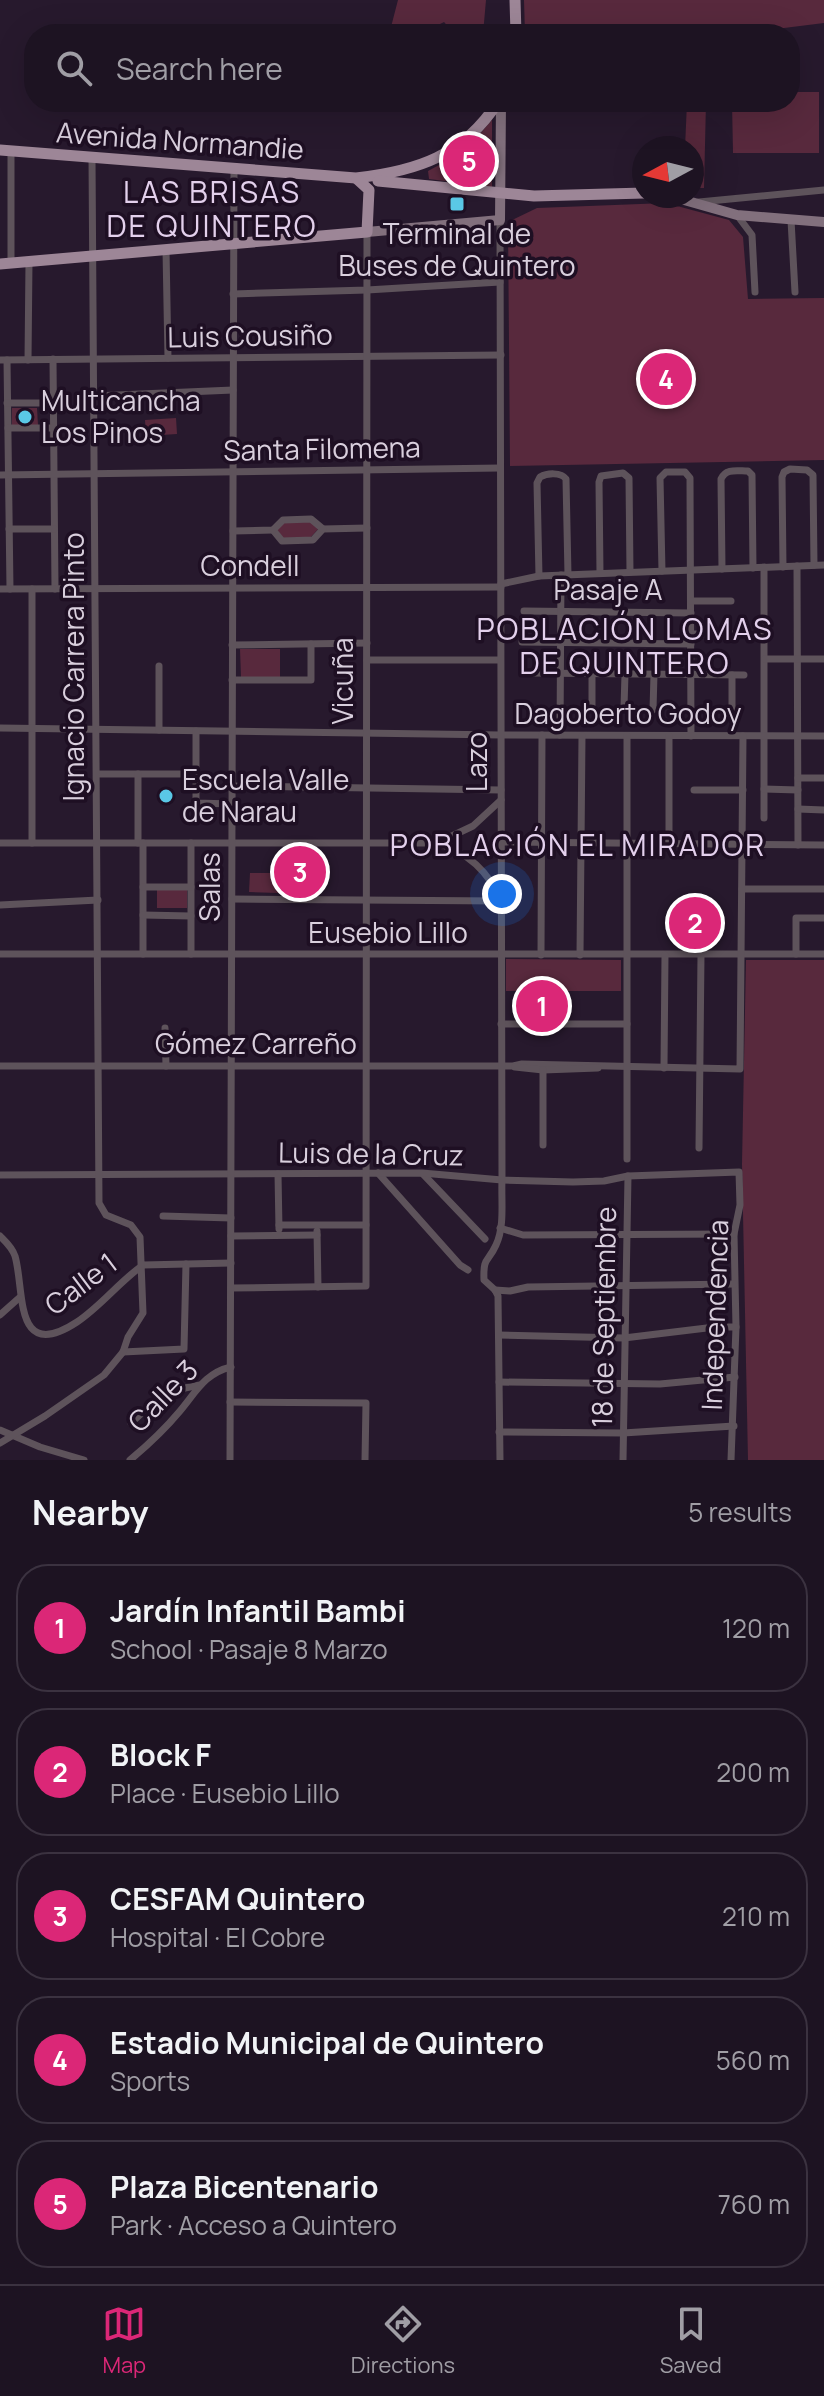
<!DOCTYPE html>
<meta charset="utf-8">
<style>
:root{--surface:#1d1322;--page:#2a202f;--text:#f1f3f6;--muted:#a09ea5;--line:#3b3240;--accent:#db2777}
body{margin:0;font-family:Manrope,sans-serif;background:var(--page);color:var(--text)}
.compass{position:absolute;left:632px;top:136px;width:72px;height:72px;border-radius:50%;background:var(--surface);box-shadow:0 8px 32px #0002;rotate:263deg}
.you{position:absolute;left:502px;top:894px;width:28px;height:28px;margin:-20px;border:6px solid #fff;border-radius:50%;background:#1a73e8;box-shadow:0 0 0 12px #1a73e833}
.badge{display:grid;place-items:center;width:52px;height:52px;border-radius:50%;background:var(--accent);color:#fff;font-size:26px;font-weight:700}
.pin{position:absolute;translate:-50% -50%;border:4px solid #fff;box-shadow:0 2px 8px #0006}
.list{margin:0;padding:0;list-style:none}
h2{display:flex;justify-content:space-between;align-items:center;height:104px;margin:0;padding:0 32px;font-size:34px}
h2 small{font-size:26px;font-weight:400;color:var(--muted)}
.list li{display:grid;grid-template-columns:52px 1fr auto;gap:24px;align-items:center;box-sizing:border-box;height:128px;margin:0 16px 16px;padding:0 16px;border:2px solid var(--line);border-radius:32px}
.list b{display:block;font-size:30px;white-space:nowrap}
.list p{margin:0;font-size:26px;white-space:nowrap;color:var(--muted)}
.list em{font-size:26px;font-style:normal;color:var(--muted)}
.icon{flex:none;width:44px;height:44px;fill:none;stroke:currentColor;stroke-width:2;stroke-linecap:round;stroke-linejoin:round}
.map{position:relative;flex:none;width:824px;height:1460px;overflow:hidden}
.search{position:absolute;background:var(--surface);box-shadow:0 8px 32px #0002;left:24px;right:24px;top:24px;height:88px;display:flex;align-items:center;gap:20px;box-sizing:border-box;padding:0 28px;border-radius:32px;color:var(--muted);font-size:30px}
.sheet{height:824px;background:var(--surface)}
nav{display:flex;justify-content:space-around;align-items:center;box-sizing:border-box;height:112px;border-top:2px solid var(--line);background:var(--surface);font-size:22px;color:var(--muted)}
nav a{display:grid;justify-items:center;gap:4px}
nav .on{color:var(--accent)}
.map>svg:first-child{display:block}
.green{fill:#58293d}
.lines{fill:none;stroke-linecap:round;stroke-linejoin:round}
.minor{stroke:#5e535b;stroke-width:7}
.secondary{stroke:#82707d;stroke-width:10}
.primary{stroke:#9d8697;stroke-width:11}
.poi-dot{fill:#5ac8e6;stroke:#1e0f23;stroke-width:3}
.labels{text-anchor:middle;stroke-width:7;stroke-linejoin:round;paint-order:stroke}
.street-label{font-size:28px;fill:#d9cfdd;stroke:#1e0f23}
.poi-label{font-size:28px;fill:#d9cfdd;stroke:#1e0f23;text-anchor:start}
.neighbourhood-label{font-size:30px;letter-spacing:2px;fill:#e3d0ec;stroke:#1e0f23}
</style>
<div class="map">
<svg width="824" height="1460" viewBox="0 0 824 1460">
<rect width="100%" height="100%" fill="#27192d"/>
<g class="green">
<path d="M398,0H486L483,34H455L444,22L426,31L391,27Z"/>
<path d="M524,0H824V23L737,34H525Z"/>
<path d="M790,92H819V153H733L732,102H790Z"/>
<path d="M687,102H706L704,188H692V148H685Z"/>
<path d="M492,120V187L429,179L428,171L465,151Z"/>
<path d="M666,203L729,220L743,237L748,299L824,298V460L510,466L508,222L537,208Z"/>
<path d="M12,408H37L38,425H12Z"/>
<path d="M176,418L177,434L146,436L145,420Z"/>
<path d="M312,521L319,528L310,538H283L277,530L283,523Z"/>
<path d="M240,649H280V677H241Z"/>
<path d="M250,873H279V893L249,892Z"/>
<rect x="157" y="889" width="30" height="19"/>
<path d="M506,959L621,960V991H506Z"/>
<path d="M746,960H824V1460H748L742,1164Z"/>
</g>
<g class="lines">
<g class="minor">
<path d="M11,151V263"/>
<path d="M699,202L824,190"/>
<path d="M737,215L752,235L755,292"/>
<path d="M791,220L795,292"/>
<path d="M166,250L168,358"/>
<path d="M233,294L367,290L500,282"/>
<path d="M53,359L55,589"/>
<path d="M0,360L501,355"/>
<path d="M7,360L10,589"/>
<path d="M28,360L29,262"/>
<path d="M94,396L233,390"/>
<path d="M7,403H53"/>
<path d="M8,428H53"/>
<path d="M0,475L500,468"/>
<path d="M9,529H54"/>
<path d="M273,530L282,541L313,540L323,529L367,528"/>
<path d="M233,531L273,530L283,520L311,519L323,529"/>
<path d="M797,566L798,845"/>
<path d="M764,567V818"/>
<path d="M783,567L782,477L784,472L790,469L807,470L813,475L814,565"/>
<path d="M722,569L721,479C726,468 737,471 748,471L752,475L753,568"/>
<path d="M662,571L660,478L666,472H685L690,478L691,736"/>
<path d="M600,573L599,482L601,476L623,473L629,478L630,572"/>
<path d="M539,576L537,483L540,477C547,473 561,472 566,479L568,575"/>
<path d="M501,584L539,576L824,565"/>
<path d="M0,589L501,587"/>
<path d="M32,589V843"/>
<path d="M691,601H731"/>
<path d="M524,611L691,613"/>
<path d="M691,634H745"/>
<path d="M522,642L691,644"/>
<path d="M232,645L367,643"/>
<path d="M765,659H824"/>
<path d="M367,660H500"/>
<path d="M529,673L744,675"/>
<path d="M232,680H311V644"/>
<path d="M624,707L625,674"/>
<path d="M592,709V673"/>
<path d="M653,710L654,674"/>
<path d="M732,711V675"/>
<path d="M0,728L501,735L824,736"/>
<path d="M159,730V666"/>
<path d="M196,731V803L232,804"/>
<path d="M560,735L561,575"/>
<path d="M97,774H196"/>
<path d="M138,774V843"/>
<path d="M798,778H824"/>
<path d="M232,786L501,790"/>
<path d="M764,789L798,790"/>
<path d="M694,790H743"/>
<path d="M798,809L824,810"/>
<path d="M501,842L824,845"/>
<path d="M0,843H437C467,852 489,872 501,901L232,899"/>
<path d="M143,843V954"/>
<path d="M191,843V954"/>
<path d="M437,843L473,826L501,800"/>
<path d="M669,844V736"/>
<path d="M143,887H191"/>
<path d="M742,889H824"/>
<path d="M0,905L98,900"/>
<path d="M143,915L191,916"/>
<path d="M0,954H824"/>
<path d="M796,954V918H824"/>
<path d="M541,955L542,735"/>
<path d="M580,955L582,736"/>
<path d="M501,1024H627"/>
<path d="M165,1028L166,1066"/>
<path d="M0,1066H513L522,1064L740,1069L743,736"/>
<path d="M515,1067L543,1070L598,1068"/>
<path d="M664,1068L665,955"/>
<path d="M543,1070V1145"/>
<path d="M699,1148L701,955"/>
<path d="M627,1159V736"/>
<path d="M378,1173L460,1265L468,1270"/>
<path d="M278,1174L279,1229"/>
<path d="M423,1174L485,1239"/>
<path d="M0,1175L422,1173L502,1180L573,1182L604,1181L628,1176L739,1172L740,1205L734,1234L736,1327L731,1460"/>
<path d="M163,1216L231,1218"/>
<path d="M279,1225H366"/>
<path d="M500,1228L523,1235L734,1234"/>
<path d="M317,1231L318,1287"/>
<path d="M0,1236C6,1242 12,1247 15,1256C25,1290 13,1364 77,1322C101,1306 119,1282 143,1265"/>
<path d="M231,1236L317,1235"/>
<path d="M143,1265L231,1263"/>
<path d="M231,1288L366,1286L367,232"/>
<path d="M495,1290L510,1291L528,1287L734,1284"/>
<path d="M0,1315L19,1298"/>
<path d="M499,1335L624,1338L715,1327H736"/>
<path d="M123,1352L184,1349L186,1264"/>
<path d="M499,1382L660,1384L735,1377"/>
<path d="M230,1402L366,1403L365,1460"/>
<path d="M131,1423L165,1392L200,1385"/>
<path d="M0,1430L40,1447L84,1460"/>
<path d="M499,1432L623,1433L734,1426"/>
<path d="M0,1443L45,1416L104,1375L123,1352L128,1337L143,1313L140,1237L131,1225L106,1215L99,1203L92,158"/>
<path d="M130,1460C148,1445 165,1429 180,1411C196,1392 205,1373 231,1367"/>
<path d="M230,1460L234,169"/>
<path d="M500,1460L498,1296L495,1290L484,1280C483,1256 488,1263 496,1245C505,1226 501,1200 502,1180L500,220"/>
<path d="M623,1460L628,1176"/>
</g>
<g class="secondary">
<path d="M670,196L737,215L824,222"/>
<path d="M367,232L500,220L501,102"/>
</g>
<g class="primary">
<path d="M515,0L516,34"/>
<path d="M0,150L356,178C417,171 463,156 498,102"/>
<path d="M378,181L534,196L644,193"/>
<path d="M0,264L367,232L369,190L357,179"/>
</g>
</g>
<g class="poi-dot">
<rect x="449" y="196" width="16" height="16" rx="4"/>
<circle cx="25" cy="417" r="8"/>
<circle cx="166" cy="796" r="8"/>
</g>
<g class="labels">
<g class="street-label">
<text transform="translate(180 141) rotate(4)" y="10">Avenida Normandie</text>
<text transform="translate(250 336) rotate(-1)" y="10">Luis Cousiño</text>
<text transform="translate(322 449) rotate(-1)" y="10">Santa Filomena</text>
<text x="250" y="576">Condell</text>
<text x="608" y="600">Pasaje A</text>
<text transform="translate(74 667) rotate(-90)" y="10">Ignacio Carrera Pinto</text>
<text transform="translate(343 681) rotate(-90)" y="10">Vicuña</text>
<text x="628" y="724">Dagoberto Godoy</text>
<text transform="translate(477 762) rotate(-90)" y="10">Lazo</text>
<text transform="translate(210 887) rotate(-90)" y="10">Salas</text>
<text x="388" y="943">Eusebio Lillo</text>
<text x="256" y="1054">Gómez Carreño</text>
<text transform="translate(371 1154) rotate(1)" y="10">Luis de la Cruz</text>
<text transform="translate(81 1284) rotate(-37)" y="10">Calle 1</text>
<text transform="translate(715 1315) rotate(-88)" y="10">Independencia</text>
<text transform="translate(604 1317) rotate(-89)" y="10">18 de Septiembre</text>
<text transform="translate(163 1396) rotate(-46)" y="10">Calle 3</text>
</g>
<g class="poi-label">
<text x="457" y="244" text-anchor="middle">Terminal de<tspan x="457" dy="32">Buses de Quintero</tspan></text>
<text x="41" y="411">Multicancha<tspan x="41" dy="32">Los Pinos</tspan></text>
<text x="182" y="790">Escuela Valle<tspan x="182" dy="32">de Narau</tspan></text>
</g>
<g class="neighbourhood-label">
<text x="212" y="203">LAS BRISAS<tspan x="212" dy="34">DE QUINTERO</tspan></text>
<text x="625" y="640">POBLACIÓN LOMAS<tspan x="625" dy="34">DE QUINTERO</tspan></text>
<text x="578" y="856">POBLACIÓN EL MIRADOR</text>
</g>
</g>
</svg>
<svg class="compass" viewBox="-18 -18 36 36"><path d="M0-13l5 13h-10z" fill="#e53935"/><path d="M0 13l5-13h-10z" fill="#a09ea5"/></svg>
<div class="you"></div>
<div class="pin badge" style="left:542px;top:1006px">1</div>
<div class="pin badge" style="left:695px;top:923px">2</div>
<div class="pin badge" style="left:300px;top:872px">3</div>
<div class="pin badge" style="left:666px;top:379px">4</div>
<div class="pin badge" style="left:469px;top:161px">5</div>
<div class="search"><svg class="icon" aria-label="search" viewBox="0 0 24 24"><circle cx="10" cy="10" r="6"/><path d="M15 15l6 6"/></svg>Search here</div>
</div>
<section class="sheet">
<h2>Nearby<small>5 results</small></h2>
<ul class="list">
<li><span class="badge">1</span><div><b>Jardín Infantil Bambi</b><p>School · Pasaje 8 Marzo</p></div><em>120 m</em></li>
<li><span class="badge">2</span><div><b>Block F</b><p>Place · Eusebio Lillo</p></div><em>200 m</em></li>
<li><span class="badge">3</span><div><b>CESFAM Quintero</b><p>Hospital · El Cobre</p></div><em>210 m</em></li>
<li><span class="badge">4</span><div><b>Estadio Municipal de Quintero</b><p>Sports</p></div><em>560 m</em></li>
<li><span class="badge">5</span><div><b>Plaza Bicentenario</b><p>Park · Acceso a Quintero</p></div><em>760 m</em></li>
</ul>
</section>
<nav>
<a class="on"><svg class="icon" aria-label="map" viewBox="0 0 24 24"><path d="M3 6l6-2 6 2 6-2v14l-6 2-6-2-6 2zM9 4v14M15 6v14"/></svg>Map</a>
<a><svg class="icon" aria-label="directions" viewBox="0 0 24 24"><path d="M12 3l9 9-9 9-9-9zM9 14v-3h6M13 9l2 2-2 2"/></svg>Directions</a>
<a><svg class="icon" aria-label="saved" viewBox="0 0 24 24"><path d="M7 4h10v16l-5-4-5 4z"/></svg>Saved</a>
</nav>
